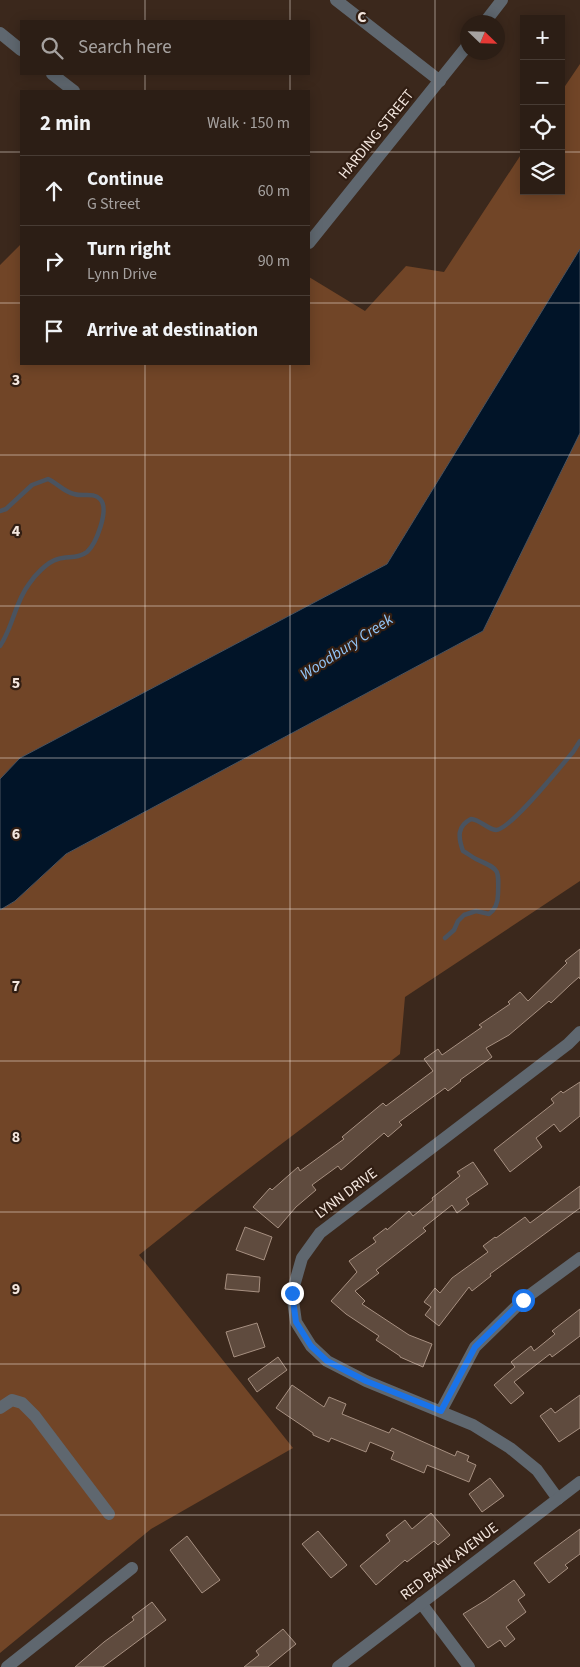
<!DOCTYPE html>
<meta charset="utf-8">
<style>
:root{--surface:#2c1e15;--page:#382b22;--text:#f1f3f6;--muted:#a6a2a0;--line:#483c34}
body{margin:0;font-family:"Source Sans 3",sans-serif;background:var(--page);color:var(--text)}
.controls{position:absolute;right:15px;top:15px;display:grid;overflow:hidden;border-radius:0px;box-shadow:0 2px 12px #0003}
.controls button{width:45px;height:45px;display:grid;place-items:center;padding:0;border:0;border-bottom:1px solid var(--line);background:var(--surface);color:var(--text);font:25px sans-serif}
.compass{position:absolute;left:460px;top:15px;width:45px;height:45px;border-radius:50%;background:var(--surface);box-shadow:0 2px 12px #0003;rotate:113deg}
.stop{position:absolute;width:15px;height:15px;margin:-11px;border:4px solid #1a73e8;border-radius:50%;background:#fff}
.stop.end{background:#1a73e8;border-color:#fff;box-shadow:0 1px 5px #0008}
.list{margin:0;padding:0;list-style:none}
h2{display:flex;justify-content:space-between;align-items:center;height:65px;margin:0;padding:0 20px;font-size:21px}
h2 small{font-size:16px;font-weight:400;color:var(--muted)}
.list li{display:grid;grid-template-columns:32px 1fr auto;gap:15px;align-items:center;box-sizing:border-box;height:70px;padding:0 20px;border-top:1px solid var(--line)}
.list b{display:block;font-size:19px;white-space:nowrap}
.list p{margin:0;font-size:16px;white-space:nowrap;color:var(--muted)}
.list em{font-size:16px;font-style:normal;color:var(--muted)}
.icon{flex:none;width:28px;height:28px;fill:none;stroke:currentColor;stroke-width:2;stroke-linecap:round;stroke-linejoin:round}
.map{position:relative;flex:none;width:580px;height:1667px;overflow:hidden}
.search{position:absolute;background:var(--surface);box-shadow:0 2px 12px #0003;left:20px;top:20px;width:290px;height:55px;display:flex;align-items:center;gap:12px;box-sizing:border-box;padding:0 18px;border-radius:0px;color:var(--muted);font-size:19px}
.panel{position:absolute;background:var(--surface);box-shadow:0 2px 12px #0003;left:20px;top:90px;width:290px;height:275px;border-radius:0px}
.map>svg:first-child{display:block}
.green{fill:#714527}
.water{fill:#011428;stroke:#4a535f}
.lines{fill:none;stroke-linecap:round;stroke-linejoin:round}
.stream{stroke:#4a535f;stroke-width:4.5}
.building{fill:#5f4b3e;stroke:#a79081}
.minor{stroke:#5f676f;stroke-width:12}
.route{stroke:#1a73e8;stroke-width:6}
.grid{fill:none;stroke:#f3e6de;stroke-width:1;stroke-opacity:0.55}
.labels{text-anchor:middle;stroke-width:4.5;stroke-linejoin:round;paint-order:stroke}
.street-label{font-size:15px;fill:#f3e6de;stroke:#311e13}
.water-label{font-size:16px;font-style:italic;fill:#93c6f8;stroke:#311e13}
.grid-label{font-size:16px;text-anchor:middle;font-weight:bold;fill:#f3e6de;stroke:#311e13;stroke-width:4.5;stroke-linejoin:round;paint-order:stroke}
</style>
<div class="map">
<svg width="580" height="1667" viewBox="0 0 580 1667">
<rect width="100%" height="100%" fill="#3b281c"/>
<g class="green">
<path d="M580,64V249L387,564L20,758L0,779V265L21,244V364H309V277L365,311L406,266L444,272L524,150V191H561V92Z"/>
<path d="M580,433V881L405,997L400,1054L213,1196L139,1255L293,1448L151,1529L0,1653V910L15,901L66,854L483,631Z"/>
</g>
<path class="water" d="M580,249V433L483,631L66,854L15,901L0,910V779L20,758L387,564Z"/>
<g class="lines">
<g class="stream">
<path d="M0,511L6,509L32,485L48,479C57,483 64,492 74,494C83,497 93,492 100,499C110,509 96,544 87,552C78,559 68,556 58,559C47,562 35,575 29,584C15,602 13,627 0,646"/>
<path d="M445,938L454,930L458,921L464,915L476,911L489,914C496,909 498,902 498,894C499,867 499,870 476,859C472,857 467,853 463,851C458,837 457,826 471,819C481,820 487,829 496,830C510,830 561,766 573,752L580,741"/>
</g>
</g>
<g class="building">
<path d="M580,949V979L579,977L570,985L551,1003L549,1001L509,1035L486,1048L492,1057L460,1080L461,1081L448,1091L445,1088L399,1122L402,1125L388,1137L384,1133L341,1170L338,1166L312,1185L316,1190L296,1207L278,1228L253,1207L270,1188L272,1190L298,1167L300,1171L344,1139L342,1137L383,1103L386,1106L433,1071L424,1059L438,1049L442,1055L482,1027L479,1025L510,1004L508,1002L520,992L528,1001L567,963L565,961Z"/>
<path d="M580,1082V1116L560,1132L554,1124L536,1138L542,1147L510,1172L494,1150L554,1103L551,1099L561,1091L563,1093Z"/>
<path d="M473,1162L488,1184L466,1199L469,1204L457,1213L452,1205L423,1228L426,1231L376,1270L379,1273L355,1291L365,1301L362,1304L409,1335L432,1344L423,1367L400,1357V1356L376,1340L379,1336L346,1314L331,1301L357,1272L349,1261L376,1242L373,1238L386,1228L387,1230L409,1211L413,1216L433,1200L432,1198L460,1176L457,1172Z"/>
<path d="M580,1186V1208L490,1274L491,1276L472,1291L469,1287L439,1326L425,1315L431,1307L424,1302L435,1288L440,1293L452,1278L488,1252L483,1246L495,1237L496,1238L525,1217L530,1223Z"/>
<path d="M245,1227L272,1237L264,1260L236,1250Z"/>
<path d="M227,1274L260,1277L259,1292L225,1289Z"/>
<path d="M580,1309V1336L552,1357L550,1354L514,1382L524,1393L511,1404L494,1385L515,1367L511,1362L531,1346L534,1351L555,1334L552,1331Z"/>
<path d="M257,1323L265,1347L234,1357L226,1332Z"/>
<path d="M278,1357L287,1370L257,1392L248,1379Z"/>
<path d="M292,1385L324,1407L329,1397L346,1404L342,1414L389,1433L392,1428L455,1456L457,1451L469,1456L467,1461L476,1465L469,1482L427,1465L424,1473L391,1459L394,1452L370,1442L366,1452L331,1438L329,1442L313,1435V1433L276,1408Z"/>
<path d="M580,1395V1428L559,1442L540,1416L551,1408L555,1413Z"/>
<path d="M490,1478L504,1496L482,1512L469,1494Z"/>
<path d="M431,1513L450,1535L438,1545L434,1541L407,1562L405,1560L376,1585L360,1566L390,1541L386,1535L405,1520L412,1529Z"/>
<path d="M580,1529V1554L565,1565L568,1568L549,1583L534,1563Z"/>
<path d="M318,1531L347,1565L331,1578L302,1544Z"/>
<path d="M187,1536L220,1580L202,1593L170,1550Z"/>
<path d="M514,1580L525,1595L518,1600L526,1612L506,1627L515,1639L505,1647L500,1640L488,1648L463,1614L486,1600Z"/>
<path d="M152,1602L166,1620L103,1667H75L104,1642L134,1620L132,1617Z"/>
<path d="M283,1629L296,1644L268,1667H244L259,1655L256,1651Z"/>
</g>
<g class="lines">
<g class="minor">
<path d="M336,0L440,81"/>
<path d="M485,22L502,0"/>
<path d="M0,33L21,50"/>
<path d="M52,74L74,91"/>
<path d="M309,243L468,45"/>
<path d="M0,1408L12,1400L22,1403L35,1416L109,1514"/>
<path d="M441,1411L475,1347L523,1300L580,1258"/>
<path d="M558,1499L537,1470L510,1448L473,1425L366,1381L327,1361L311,1346L296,1322L292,1293L302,1258L320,1233L568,1044L580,1032"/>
<path d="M421,1603L469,1667"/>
<path d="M7,1667L132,1568"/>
<path d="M338,1667L580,1482"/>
</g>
</g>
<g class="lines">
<path class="route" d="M292,1293L296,1322L311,1346L327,1361L366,1381L441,1411L475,1347L523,1300"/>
</g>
<path class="grid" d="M145,0V21M290,0V21M435,0V1667M145,74V91M290,74V91M0,152H21M309,152H524M561,152H580M0,303H21M309,303H580M145,364V1667M290,364V1667M0,455H580M0,606H580M0,758H580M0,909H580M0,1061H580M0,1212H580M0,1364H580M0,1515H580"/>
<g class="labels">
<g class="street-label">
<text transform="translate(376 134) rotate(-51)" y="5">HARDING STREET</text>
<text transform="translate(346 1193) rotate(-37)" y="5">LYNN DRIVE</text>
<text transform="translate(449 1561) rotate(-37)" y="5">RED BANK AVENUE</text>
</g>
<g class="water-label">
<text transform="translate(346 646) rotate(-33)" y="6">Woodbury Creek</text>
</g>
</g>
<g class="grid-label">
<text x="362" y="22">C</text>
<text x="16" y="385">3</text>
<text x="16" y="536">4</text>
<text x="16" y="688">5</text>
<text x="16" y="839">6</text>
<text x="16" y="991">7</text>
<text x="16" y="1142">8</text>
<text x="16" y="1294">9</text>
</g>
</svg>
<div class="controls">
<button>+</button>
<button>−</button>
<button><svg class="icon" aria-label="locate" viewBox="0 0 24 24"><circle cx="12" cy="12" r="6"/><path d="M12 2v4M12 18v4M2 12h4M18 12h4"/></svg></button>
<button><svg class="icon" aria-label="layers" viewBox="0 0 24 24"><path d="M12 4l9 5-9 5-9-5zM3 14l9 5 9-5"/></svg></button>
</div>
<svg class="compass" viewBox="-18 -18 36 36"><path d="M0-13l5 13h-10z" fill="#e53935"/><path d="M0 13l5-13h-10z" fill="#a6a2a0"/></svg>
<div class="stop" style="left:523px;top:1300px"></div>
<div class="stop end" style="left:292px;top:1293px"></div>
<div class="search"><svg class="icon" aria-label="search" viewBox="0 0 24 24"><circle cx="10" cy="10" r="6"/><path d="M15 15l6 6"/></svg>Search here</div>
<section class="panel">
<h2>2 min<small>Walk · 150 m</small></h2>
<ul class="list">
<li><svg class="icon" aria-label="ahead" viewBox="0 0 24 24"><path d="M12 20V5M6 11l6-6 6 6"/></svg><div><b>Continue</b><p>G Street</p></div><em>60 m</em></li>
<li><svg class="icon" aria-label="right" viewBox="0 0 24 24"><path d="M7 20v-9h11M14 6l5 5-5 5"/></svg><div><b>Turn right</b><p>Lynn Drive</p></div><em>90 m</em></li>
<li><svg class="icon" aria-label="arrive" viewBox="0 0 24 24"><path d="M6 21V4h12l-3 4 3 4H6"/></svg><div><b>Arrive at destination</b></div></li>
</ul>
</section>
</div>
